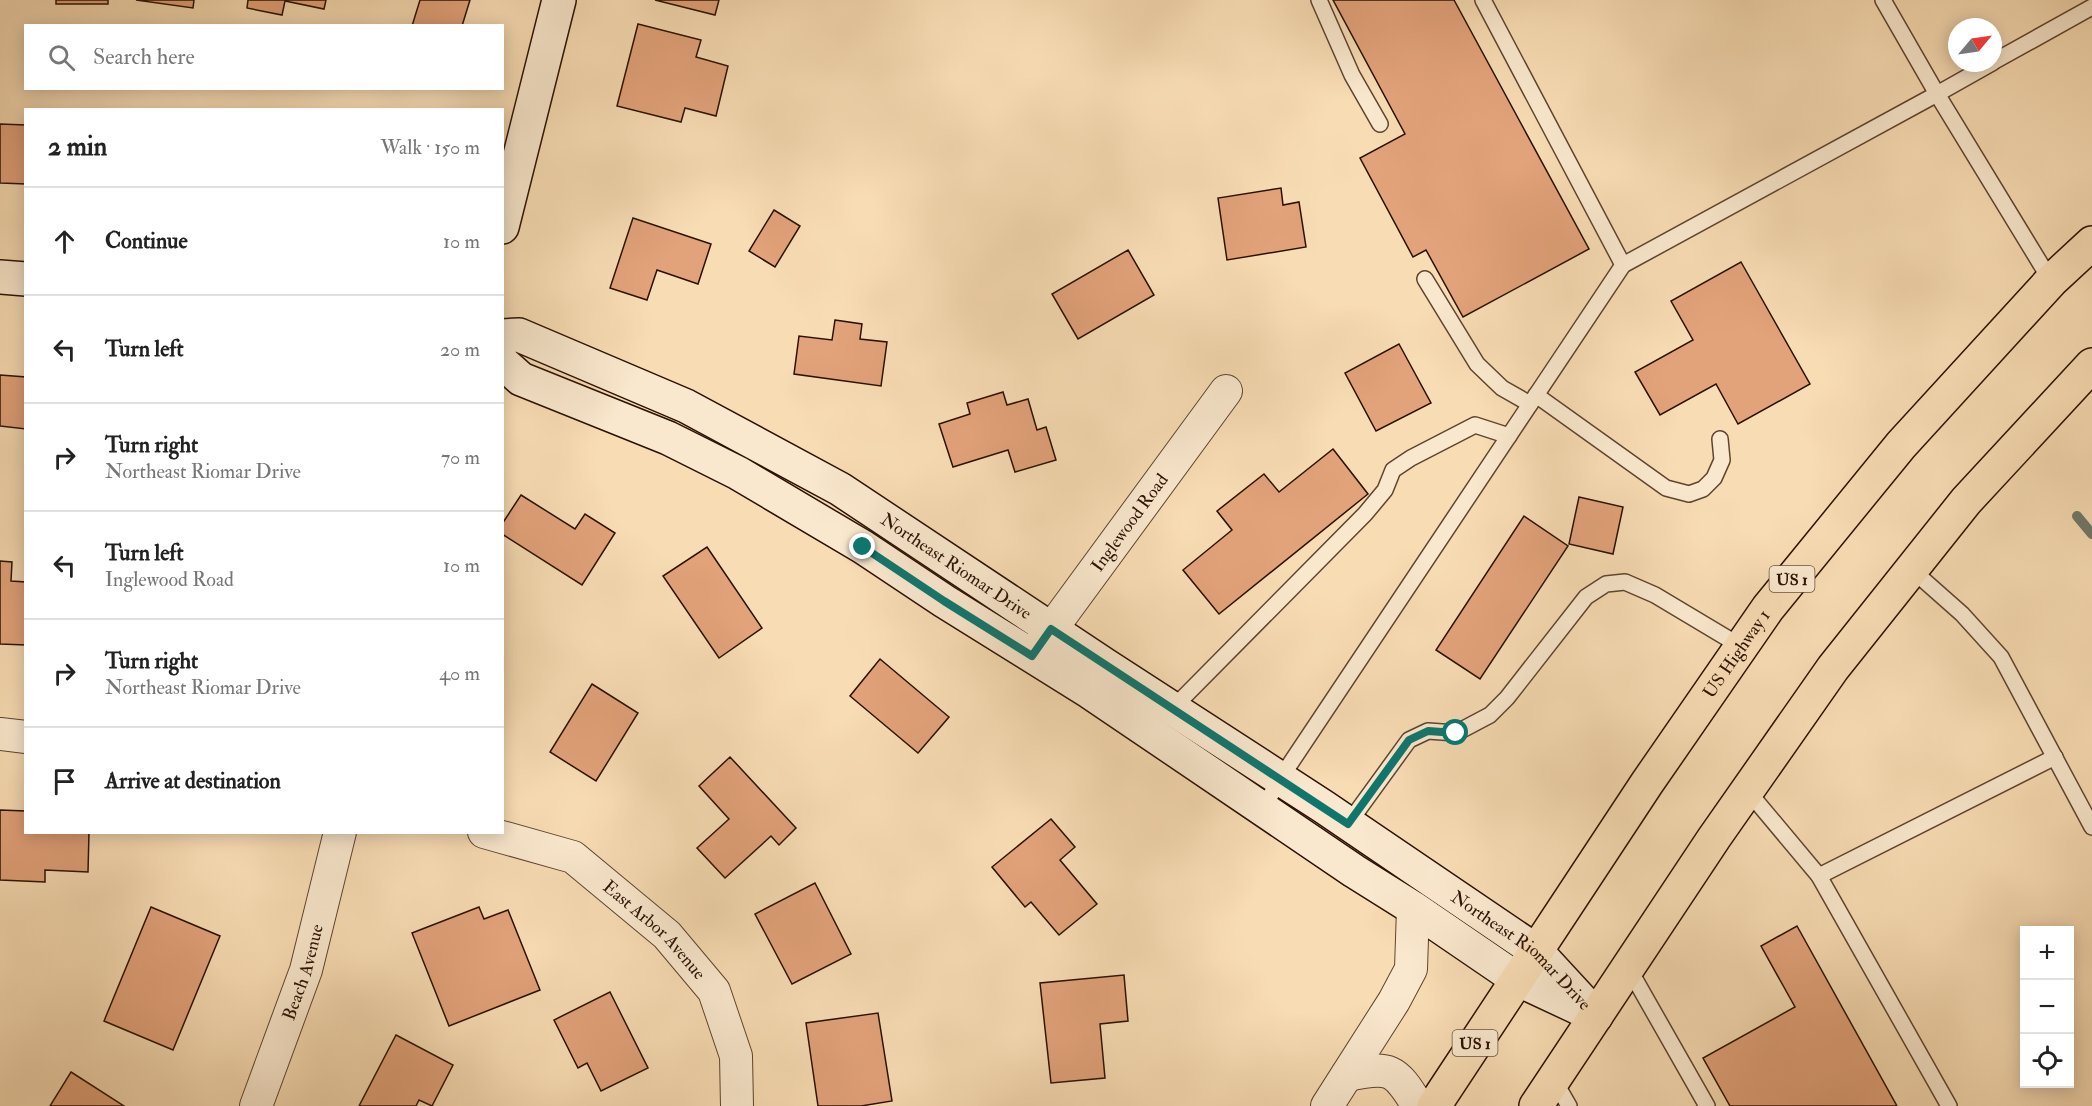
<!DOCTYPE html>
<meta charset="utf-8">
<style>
:root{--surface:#fff;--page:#f6f6f6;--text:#222;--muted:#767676;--line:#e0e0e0}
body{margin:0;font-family:"IM FELL Double Pica",serif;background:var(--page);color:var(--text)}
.controls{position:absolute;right:18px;bottom:18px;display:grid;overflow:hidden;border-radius:0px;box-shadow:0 3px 15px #0003}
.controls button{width:54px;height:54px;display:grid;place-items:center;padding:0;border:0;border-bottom:2px solid var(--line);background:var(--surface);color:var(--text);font:30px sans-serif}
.compass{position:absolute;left:1948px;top:18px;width:54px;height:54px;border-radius:50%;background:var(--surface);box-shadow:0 3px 15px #0003;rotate:61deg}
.stop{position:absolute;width:18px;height:18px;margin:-14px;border:4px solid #0f766e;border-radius:50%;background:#fff}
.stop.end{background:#0f766e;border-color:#fff;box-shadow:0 2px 6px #0008}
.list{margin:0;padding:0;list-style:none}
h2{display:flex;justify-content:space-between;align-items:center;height:78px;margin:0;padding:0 24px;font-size:26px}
h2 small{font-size:20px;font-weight:400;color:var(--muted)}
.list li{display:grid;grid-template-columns:39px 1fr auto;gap:18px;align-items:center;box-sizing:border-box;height:108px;padding:0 24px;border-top:2px solid var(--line)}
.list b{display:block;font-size:22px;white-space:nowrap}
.list p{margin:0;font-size:20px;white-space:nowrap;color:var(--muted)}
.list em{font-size:20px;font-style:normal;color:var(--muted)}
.icon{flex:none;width:33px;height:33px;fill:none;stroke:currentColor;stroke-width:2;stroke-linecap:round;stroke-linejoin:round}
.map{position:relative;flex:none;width:2092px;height:1106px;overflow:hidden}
.search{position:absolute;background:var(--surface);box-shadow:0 3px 15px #0003;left:24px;top:24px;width:480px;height:66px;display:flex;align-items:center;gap:15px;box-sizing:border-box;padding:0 21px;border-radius:0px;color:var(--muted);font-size:22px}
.panel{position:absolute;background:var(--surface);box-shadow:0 3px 15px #0003;left:24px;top:108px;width:480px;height:726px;border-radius:0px}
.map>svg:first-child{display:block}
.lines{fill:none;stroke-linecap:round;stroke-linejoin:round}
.stream{stroke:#6f7869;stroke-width:10}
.building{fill:#e2a27a;stroke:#2a1103;stroke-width:1.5}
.lane-casing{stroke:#5e442f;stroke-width:18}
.street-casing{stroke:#5e442f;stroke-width:34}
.secondary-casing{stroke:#2a1103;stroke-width:36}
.primary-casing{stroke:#2a1103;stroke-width:36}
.lane{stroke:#fae8ce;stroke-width:15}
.street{stroke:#fae8ce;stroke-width:32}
.secondary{stroke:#fae8ce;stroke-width:33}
.primary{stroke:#f8dcb4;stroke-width:33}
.route{stroke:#0f766e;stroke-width:8}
.labels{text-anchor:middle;stroke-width:4.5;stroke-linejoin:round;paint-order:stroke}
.shield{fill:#fae8ce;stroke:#685240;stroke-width:1.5}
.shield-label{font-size:16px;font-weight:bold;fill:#2a1103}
.street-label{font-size:18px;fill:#2a1103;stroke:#fae8ce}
</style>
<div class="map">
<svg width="2092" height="1106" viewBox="0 0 2092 1106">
<rect width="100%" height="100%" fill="#f8dcb4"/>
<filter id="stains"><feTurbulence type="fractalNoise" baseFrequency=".00333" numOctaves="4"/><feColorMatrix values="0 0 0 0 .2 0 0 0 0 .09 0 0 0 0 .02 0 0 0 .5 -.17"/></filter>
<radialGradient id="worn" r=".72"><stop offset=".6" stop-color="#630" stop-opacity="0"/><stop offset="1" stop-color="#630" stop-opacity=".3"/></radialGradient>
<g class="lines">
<path class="stream" d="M2077,516L2092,534"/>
</g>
<g class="building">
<rect x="56" y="0" width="52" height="4"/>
<path d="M136,0H194L193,8Z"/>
<path d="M248,0H326L324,9L285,1L282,15L247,8Z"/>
<path d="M420,0H470L462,26H412Z"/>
<path d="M655,0H719L715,15Z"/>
<path d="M1333,0H1454L1589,249L1463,317L1426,250L1413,257L1360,158L1405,134Z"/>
<path d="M638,24L701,40L696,57L728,66L716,116L685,108L681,122L617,106Z"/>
<path d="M0,124L26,125V184L0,183Z"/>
<path d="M1281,188L1283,205L1299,202L1306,247L1227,260L1218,198Z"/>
<path d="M774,210L800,226L775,267L749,251Z"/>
<path d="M633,218L711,244L698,284L657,270L647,300L610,288Z"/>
<path d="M1128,250L1154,295L1078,339L1052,294Z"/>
<path d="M1741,262L1810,384L1738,424L1716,384L1660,415L1635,372L1693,340L1671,301Z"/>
<path d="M835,320L862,324L860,339L887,342L881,386L794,374L799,336L832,340Z"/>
<path d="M1399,344L1431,403L1376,431L1345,373Z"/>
<path d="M0,375L26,377V429L0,426Z"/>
<path d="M1003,392L1007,405L1028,399L1037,430L1046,427L1056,460L1015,472L1008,450L953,467L939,424L970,414L967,403Z"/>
<path d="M1333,449L1368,494L1219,614L1183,570L1232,530L1217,511L1264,474L1279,492Z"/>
<path d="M521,495L575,529L585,514L615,533L582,585L502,534V524Z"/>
<path d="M1579,497L1623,507L1613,554L1569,544Z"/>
<path d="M1524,516L1568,546L1480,679L1436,650Z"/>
<path d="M707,547L762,628L719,658L663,576Z"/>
<path d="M0,561L12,562L11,581L26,582V645L0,644Z"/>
<path d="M880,659L949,717L918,753L850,696Z"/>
<path d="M592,684L638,713L596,781L550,752Z"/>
<path d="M730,757L796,828L779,845L771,836L725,878L697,848L729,819L699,786Z"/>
<path d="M0,810L26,811V832H89L88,872L45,870V882L0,880Z"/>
<path d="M1051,819L1075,847L1060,860L1097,904L1059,935L1031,902L1025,907L992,867Z"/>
<path d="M815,883L851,954L792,984L755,914Z"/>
<path d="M151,907L220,936L173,1050L104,1021Z"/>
<path d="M479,907L484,919L508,910L540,990L449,1026L412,933Z"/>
<path d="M1797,926L1897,1106H1730L1703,1058L1795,1007L1761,946Z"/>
<path d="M1124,975L1128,1021L1100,1024L1105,1078L1051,1083L1040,983Z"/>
<path d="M610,992L648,1068L601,1091L587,1063L578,1068L554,1020Z"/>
<path d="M878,1013L892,1101L861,1106H818L806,1023Z"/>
<path d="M396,1035L453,1065L432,1106L419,1100L416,1106H359Z"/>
<path d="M71,1072L124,1106H50Z"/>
</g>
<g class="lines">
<defs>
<g id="lane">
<path d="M1319,0L1352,75L1380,124"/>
<path d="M1483,0L1623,265"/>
<path d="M1883,0L1937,94L1992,63"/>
<path d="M1993,62L2092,7"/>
<path d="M1425,279L1477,364L1502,388L1530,404"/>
<path d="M1536,395L1666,488L1689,494L1703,489L1714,478L1722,460L1720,439"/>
<path d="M1910,568L1962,614L2001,657L2092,827"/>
<path d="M1170,711L1365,514L1385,490L1393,470L1411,458L1475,425L1509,436"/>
<path d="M1747,790L1819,876L1949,1106"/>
<path d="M1262,810L1280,779L1623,265L1937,94L2051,281"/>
<path d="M1348,824L1409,740L1428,731L1456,733L1490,715L1507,698L1586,597L1606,584L1625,582L1655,595L1742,647"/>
<path d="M1819,876L2055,757"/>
<path d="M1628,967L1707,1106"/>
<path d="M1554,1080L1569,1106"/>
</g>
<g id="street">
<path id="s1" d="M1036,650L1226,391"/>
<path d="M0,734L26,737"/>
<path id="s2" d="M484,832L573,857L667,935L714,991L736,1056L737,1106"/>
<path d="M1347,1075C1390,1066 1395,1068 1418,1106"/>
<path id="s3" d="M256,1106L306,970L340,832"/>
<path d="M1327,1106L1394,1001L1411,969L1413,908"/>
</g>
<g id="secondary">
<path d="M502,227L559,0"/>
<path d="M0,277L26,279"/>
<path id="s4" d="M502,336L519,335L686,406L840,489L1105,665L1324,807L1536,951L1596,1016"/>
<path d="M502,362L521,379L668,438L738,473L863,547L944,601L1090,692L1354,871L1413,908L1517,979L1581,1009"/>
</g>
<g id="primary">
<path id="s5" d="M1434,1106L1647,783L1768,608L1901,445L2051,281L2092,243"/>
<path d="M1536,1106L1714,838L1833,668L1966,501L2092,365"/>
</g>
</defs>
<use href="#lane" class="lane-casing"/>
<use href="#street" class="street-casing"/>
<use href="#secondary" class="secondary-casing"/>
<use href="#primary" class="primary-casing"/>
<use href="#lane" class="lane"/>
<use href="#street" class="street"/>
<use href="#secondary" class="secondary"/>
<use href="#primary" class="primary"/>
</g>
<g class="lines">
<path class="route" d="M863,547L944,601L1032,656L1051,629L1348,824L1409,740L1428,731L1456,733"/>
</g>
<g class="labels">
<g class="shield">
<rect x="1769.5" y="566" width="45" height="26" rx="4.5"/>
<rect x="1452.5" y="1030" width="45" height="26" rx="4.5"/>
</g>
<g class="shield-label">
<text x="1792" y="585">US 1</text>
<text x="1475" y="1049">US 1</text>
</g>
<g class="street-label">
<text dy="6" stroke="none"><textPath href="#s1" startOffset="158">Inglewood Road</textPath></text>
<text dy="6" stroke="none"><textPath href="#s4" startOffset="513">Northeast Riomar Drive</textPath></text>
<text dy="6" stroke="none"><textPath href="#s5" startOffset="544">US Highway 1</textPath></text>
<text dy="6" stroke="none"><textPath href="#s2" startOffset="202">East Arbor Avenue</textPath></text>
<text dy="6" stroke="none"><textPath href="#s4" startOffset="1197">Northeast Riomar Drive</textPath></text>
<text dy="6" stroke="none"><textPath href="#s3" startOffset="142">Beach Avenue</textPath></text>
</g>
</g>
<rect width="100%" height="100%" filter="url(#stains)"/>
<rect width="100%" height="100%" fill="url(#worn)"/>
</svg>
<div class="controls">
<button>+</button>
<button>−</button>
<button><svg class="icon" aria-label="locate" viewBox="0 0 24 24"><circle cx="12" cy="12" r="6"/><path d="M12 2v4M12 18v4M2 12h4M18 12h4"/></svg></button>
</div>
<svg class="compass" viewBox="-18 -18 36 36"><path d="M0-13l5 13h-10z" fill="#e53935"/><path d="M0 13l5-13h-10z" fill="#767676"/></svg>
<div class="stop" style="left:1456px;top:733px"></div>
<div class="stop end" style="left:863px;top:547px"></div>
<div class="search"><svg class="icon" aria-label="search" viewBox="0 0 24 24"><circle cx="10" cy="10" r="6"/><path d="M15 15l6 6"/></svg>Search here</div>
<section class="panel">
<h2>2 min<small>Walk · 150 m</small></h2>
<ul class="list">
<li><svg class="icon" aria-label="ahead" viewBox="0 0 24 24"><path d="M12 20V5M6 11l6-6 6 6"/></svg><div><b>Continue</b></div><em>10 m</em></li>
<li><svg class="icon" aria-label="left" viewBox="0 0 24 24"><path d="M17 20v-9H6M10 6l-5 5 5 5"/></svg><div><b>Turn left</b></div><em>20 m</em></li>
<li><svg class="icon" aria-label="right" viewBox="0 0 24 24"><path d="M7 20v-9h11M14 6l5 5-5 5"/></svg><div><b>Turn right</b><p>Northeast Riomar Drive</p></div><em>70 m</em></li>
<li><svg class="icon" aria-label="left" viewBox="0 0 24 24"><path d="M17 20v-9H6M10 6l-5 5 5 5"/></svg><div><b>Turn left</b><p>Inglewood Road</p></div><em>10 m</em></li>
<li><svg class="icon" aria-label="right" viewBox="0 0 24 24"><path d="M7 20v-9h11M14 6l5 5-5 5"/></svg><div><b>Turn right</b><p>Northeast Riomar Drive</p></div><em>40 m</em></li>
<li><svg class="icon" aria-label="arrive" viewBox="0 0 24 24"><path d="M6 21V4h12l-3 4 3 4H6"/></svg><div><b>Arrive at destination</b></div></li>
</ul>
</section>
</div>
